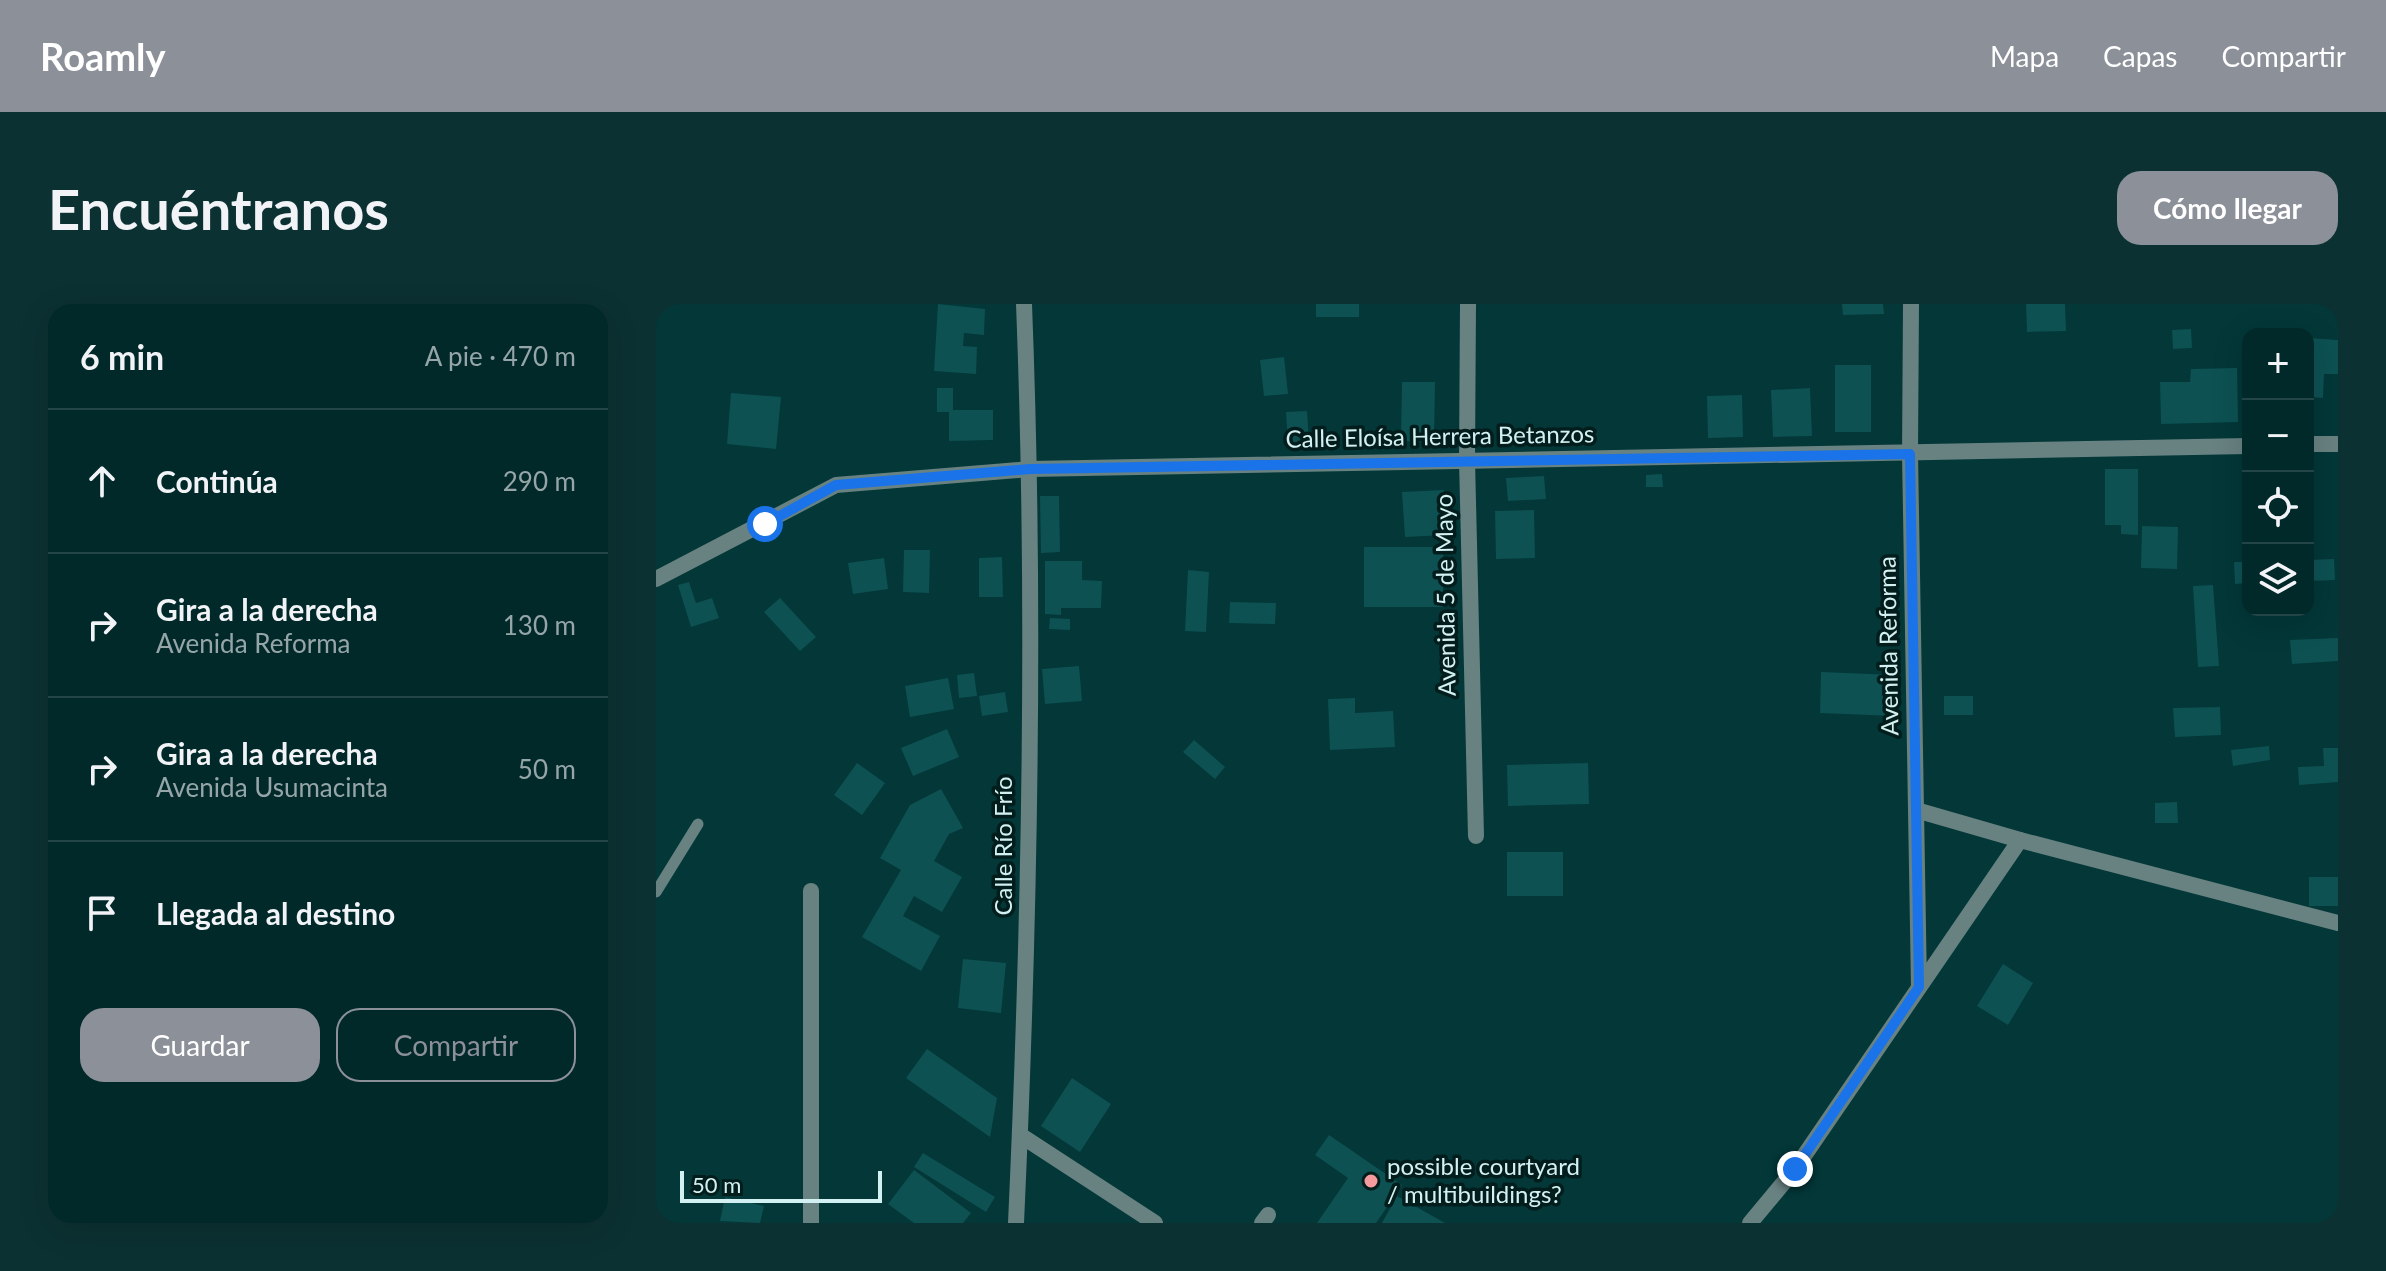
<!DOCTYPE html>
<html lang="es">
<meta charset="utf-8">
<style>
:root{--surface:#02292a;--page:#0c3132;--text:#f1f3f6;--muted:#96a6a8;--line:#234547;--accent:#8c9099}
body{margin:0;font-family:Lato,sans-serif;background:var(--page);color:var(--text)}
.controls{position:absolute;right:24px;top:24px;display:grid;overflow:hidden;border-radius:16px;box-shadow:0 8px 32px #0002}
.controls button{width:72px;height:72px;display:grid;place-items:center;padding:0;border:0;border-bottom:2px solid var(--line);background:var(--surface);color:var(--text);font:40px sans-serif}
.scale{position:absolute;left:24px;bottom:20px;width:202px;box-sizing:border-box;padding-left:8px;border:4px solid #d3f1f2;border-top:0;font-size:22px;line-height:28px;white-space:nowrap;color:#d3f1f2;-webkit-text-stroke:6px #031c1c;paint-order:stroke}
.stop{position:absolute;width:24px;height:24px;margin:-18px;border:6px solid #1a73e8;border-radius:50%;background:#fff}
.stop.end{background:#1a73e8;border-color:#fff;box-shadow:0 2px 8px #0008}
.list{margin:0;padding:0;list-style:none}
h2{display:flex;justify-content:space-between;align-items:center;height:104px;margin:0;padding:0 32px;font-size:34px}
h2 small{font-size:26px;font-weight:400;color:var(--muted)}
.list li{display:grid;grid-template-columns:52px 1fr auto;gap:24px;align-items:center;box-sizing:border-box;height:144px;padding:0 32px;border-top:2px solid var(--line)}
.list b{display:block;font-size:30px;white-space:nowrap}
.list p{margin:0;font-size:26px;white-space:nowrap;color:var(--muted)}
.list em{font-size:26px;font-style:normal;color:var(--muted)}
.actions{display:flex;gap:16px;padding:24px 32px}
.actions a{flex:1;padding:18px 0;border:2px solid var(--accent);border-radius:24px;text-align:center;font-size:28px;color:var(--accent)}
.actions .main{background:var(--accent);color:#fff}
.icon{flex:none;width:44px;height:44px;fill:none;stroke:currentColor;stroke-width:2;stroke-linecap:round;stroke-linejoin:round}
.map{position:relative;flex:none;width:1682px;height:919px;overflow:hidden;border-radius:24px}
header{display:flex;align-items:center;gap:48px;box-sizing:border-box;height:112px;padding:0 40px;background:var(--accent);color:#fff}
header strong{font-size:38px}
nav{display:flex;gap:44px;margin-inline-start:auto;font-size:28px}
.intro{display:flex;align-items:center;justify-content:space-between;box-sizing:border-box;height:192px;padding:0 48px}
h1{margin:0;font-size:56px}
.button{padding:20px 36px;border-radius:24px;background:var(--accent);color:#fff;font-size:28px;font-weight:700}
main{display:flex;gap:48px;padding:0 48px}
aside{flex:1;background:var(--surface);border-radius:24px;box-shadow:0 8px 32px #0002}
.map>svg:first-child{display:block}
.building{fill:#0d5153}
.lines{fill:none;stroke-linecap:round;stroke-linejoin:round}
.service{stroke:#688181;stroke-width:11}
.minor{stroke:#688181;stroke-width:16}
.route{stroke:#1a73e8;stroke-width:10}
.poi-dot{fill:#f59b9d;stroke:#031c1c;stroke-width:3}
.labels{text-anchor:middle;stroke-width:7;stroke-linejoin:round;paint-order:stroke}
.street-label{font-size:24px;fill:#d3f1f2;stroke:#031c1c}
.poi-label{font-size:24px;fill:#d3f1f2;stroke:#031c1c;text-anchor:start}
</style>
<header>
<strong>Roamly</strong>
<nav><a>Mapa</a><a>Capas</a><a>Compartir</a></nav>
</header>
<div class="intro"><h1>Encuéntranos</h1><a class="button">Cómo llegar</a></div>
<main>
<aside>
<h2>6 min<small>A pie · 470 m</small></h2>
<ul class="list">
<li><svg class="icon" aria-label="ahead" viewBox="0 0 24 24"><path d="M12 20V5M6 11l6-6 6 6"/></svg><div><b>Continúa</b></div><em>290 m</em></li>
<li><svg class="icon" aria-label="right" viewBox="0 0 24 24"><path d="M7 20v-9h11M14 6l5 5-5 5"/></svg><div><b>Gira a la derecha</b><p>Avenida Reforma</p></div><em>130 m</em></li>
<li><svg class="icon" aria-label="right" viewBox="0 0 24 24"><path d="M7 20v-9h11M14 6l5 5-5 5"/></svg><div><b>Gira a la derecha</b><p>Avenida Usumacinta</p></div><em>50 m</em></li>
<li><svg class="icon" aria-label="arrive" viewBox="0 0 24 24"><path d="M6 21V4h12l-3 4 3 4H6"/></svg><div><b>Llegada al destino</b></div></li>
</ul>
<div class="actions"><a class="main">Guardar</a><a>Compartir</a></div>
</aside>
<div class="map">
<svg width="1682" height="919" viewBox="0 0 1682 919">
<rect width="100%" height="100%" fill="#033738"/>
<g class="building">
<path d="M282,0L329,5L328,31L308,29L307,42L321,43L320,70L278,67Z"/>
<rect x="660" y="0" width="43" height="13"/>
<path d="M1186,0H1227L1228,10L1187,11Z"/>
<path d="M1370,0H1409L1410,27L1371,28Z"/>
<path d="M1535,25L1536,44L1517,45L1516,26Z"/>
<path d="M1652,34L1682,36V70H1668L1667,94L1654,93Z"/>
<path d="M628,53L632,90L608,92L604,56Z"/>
<rect x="1179" y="61" width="36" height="67"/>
<path d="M1581,64L1582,118L1505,120L1504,78H1534L1535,65Z"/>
<path d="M746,78H779L778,138L745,137Z"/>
<path d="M281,84H297V106H337V136L293,137V108H281Z"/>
<path d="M1154,84L1156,132L1117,133L1115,86Z"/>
<path d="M75,89L125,93L120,145L71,140Z"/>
<path d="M1086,91L1087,133L1052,134L1051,92Z"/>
<path d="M651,107L653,137L632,139L630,108Z"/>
<path d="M1449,165H1482V231L1465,230V221H1449Z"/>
<path d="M1006,170L1007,183H990V171Z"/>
<path d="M888,172L890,195L852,197L850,174Z"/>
<path d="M788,186L790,231L749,233L746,188Z"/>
<path d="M384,192H403L404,248L385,249Z"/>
<path d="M878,206L879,254L840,255L839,207Z"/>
<path d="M1486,222L1522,223L1521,265L1485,264Z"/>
<rect x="708" y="243" width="79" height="60"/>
<path d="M248,246H274L273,289L247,288Z"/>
<path d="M346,253L347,293H323V254Z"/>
<path d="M228,254L232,285L197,290L192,259Z"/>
<path d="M1678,255L1679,276L1652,277V256Z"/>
<path d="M389,257H426V276L446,277L445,304H405V311L389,310Z"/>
<path d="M1578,258H1592V279L1579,280Z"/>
<path d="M532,266L553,268L550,328L529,327Z"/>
<path d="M33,278L40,299L56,294L63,314L35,323L22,281Z"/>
<path d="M1557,281L1563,362L1542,363L1537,282Z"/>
<path d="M124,294L160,333L144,347L108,308Z"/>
<path d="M574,298L620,299L619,320L573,319Z"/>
<path d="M394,314L414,315V326L393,325Z"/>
<path d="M1682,334V357L1636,360L1634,336Z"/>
<path d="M423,362L426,397L389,400L386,365Z"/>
<path d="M1165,368L1239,371L1238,412L1164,409Z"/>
<path d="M318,369L321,392L303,394L301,371Z"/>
<path d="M292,374L298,405L254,413L249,382Z"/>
<path d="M349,388L352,408L326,412L323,392Z"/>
<rect x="1288" y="392" width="29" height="19"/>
<path d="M699,394V409L737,407L739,443L674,446L672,395Z"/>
<path d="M1564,403L1565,431L1519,433L1517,404Z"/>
<path d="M291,425L303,453L257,472L245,444Z"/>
<path d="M538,436L569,463L559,475L527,448Z"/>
<path d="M1613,442L1614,456L1577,462L1575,446Z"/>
<path d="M1667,444H1682V478L1643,481L1642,463L1668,462Z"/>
<path d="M201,459L229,479L206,511L178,491Z"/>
<path d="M932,459L933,500L852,502L851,461Z"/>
<path d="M285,485L307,524L293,530L278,557L306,573L286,608L258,592L247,612L284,632L265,667L206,633L245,566L224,554L254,501Z"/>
<path d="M1521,498L1522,519H1499V499Z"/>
<rect x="851" y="548" width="56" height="44"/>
<rect x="1653" y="573" width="29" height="29"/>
<path d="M307,655L350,659L345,709L302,704Z"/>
<path d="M1347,660L1377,679L1352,721L1321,702Z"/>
<path d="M271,745L341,794L334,833L250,774Z"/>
<path d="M416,774L455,800L424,848L385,822Z"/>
<path d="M673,831L746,881L720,919H661L692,874L659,851Z"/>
<path d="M267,849L339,893L330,908L258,863Z"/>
<path d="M258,866L315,909L307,919H258L232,900Z"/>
<path d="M741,892L789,919H726Z"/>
<path d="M69,893L108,902L104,919L64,917Z"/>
</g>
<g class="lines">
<path class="service" d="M0,588L42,520"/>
<g class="minor">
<path d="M812,0L811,156L820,532"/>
<path d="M1255,0L1254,150L1263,683"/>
<path d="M1652,140H1682"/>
<path d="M0,275L180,181L374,165L1592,142"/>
<path d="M1260,506L1364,536"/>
<path d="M364,831L499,919"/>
<path d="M155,919V587"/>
<path d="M360,919C374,613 380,306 368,0"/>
<path d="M606,919L612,911"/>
<path d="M1094,919L1139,865L1364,536L1682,619"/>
</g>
</g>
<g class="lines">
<path class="route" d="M109,220L180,181L374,165L1254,150L1263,683L1139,865"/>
</g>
<circle class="poi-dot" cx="715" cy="877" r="8"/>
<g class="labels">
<g class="street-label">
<text transform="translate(784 133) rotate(-1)" y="8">Calle Eloísa Herrera Betanzos</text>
<text transform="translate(790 291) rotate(-91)" y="8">Avenida 5 de Mayo</text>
<text transform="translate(1233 342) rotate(-91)" y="8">Avenida Reforma</text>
<text transform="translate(348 542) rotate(-90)" y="8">Calle Río Frío</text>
</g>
<g class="poi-label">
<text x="731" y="871">possible courtyard<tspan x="731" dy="28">/ multibuildings?</tspan></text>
</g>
</g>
</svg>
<div class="controls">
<button>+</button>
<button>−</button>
<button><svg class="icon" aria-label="locate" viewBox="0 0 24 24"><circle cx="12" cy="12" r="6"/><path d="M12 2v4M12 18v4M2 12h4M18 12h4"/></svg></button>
<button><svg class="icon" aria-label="layers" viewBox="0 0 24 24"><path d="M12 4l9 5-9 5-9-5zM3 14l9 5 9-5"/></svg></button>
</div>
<div class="scale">50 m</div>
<div class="stop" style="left:109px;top:220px"></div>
<div class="stop end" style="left:1139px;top:865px"></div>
</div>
</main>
